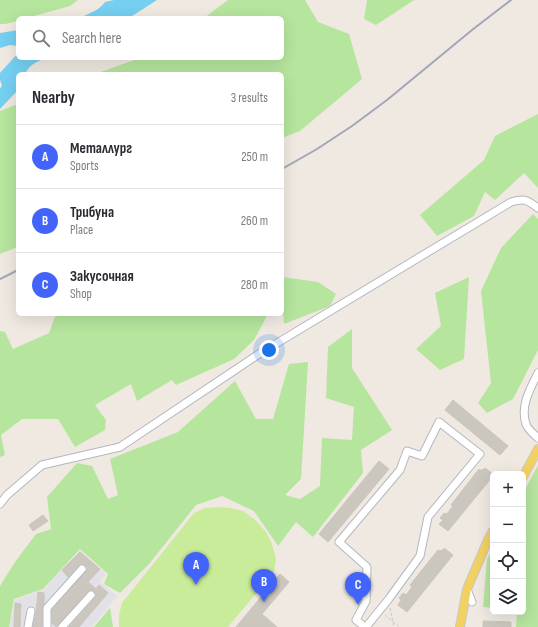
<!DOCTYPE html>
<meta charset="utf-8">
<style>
:root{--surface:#fff;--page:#f2f2f3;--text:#2b2b33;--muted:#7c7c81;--line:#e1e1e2;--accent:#4264fb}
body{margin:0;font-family:"Sofia Sans Condensed",sans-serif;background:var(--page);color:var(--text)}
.controls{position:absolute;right:12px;bottom:12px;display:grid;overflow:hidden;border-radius:6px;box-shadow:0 4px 16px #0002}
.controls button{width:36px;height:36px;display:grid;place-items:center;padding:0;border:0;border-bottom:1px solid var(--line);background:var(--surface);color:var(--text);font:20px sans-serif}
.you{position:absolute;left:269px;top:350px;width:14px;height:14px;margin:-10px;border:3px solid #fff;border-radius:50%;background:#1a73e8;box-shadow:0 0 0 6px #1a73e833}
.badge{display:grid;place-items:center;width:26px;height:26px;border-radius:50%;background:var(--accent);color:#fff;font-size:13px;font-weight:700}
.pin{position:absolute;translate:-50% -33px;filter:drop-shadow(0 1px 2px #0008)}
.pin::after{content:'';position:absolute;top:21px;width:14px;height:12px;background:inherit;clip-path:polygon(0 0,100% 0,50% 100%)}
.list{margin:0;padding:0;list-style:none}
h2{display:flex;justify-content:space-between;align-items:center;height:52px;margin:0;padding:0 16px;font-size:17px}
h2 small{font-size:13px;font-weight:400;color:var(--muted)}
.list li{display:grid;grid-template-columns:26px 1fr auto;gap:12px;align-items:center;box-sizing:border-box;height:64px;padding:0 16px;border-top:1px solid var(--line)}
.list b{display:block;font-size:15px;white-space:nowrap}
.list p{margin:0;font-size:13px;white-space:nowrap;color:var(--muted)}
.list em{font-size:13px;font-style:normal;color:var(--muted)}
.icon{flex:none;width:22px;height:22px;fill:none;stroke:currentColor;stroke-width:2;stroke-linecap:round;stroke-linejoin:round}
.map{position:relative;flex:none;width:538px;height:627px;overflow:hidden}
.search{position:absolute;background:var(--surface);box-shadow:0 4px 16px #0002;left:16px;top:16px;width:268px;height:44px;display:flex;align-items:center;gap:10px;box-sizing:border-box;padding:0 14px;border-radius:6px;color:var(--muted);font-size:15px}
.panel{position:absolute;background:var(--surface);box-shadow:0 4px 16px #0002;left:16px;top:72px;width:268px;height:244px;border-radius:6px}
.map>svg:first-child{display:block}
.industrial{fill:#e3e1e8}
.green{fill:#b6e59e}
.pitch{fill:#c9ec9a}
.water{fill:#75cff0}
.building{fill:#cbc7bf;stroke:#cbc5ba}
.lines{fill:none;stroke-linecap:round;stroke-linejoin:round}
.minor-casing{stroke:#b4b7c1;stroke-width:9}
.major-casing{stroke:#c9c9c9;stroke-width:10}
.path{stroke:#c9c9c9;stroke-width:1;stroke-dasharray:3 2;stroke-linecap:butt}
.minor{stroke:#fff;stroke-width:7}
.major{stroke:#f2d163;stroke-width:8}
.rail{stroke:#a3a6b8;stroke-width:2}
</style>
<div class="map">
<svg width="538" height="627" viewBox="0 0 538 627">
<rect width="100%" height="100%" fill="#efe9e1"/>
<path class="industrial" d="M80,550L106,574L100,582L117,596L92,627H9L15,600L45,589L51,581Z"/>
<g class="green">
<path d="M0,0H78L70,6L27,18H18V21L5,24H0Z"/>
<path d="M228,0H305L318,22L349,34L362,79L300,131L282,138V74H95L140,58H282V18H204Z"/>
<path d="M367,0H414L376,25L364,19Z"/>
<path d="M18,104V247L0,254V111Z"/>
<path d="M538,114V188L524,173L495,200L485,192L474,216L437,236L420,215L484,160L495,136Z"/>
<path d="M533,214L538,219V350L513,399L487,413L478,403L491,383L481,291L501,248Z"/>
<path d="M282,277L318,282L336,294L330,306L284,324L282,299Z"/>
<path d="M469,277L464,359L440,370L416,349L441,326L435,293Z"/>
<path d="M56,314H268L254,340L234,359L176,385L172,380L137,401L131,384L95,405L106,420L105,430L75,447L58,419H22L1,435L5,455L0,457V331L5,332L13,349L49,333Z"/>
<path d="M352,329V368L392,430L361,450L363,473L313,537L296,522L278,546L254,511L222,496L196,505L149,564L120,593L104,584L108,574L80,549L43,589L14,599L9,627H0V586L15,562L36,534L51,529L47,497L77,463L92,466L108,499L118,495L110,459L178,432L235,381L256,419H273L289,364L308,362L301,479L285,495L300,499L320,486L322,438L352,440L354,407L326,398L328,347Z"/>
<path d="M538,465V627H516L517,612H523V493Z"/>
<path d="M493,548V608L483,607L487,559Z"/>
<path d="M110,608L113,627H94Z"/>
</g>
<path class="pitch" d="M218,507L231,508L243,511L255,520L266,532L272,544L276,559L274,572L228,627H119V615L122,603L194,513L205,508Z"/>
<g class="water">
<path d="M114,0H157L129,18H80C89,13 99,11 105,2Z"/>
<path d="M18,30V46L10,45L0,48V33Z"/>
<path d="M18,53V58H48C37,61 30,64 25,74H18V90L0,109V89L2,85L0,80V73Z"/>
</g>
<g class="building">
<path d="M453,400L508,446L500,455L445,410Z"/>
<path d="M379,461L389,469L328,542L319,534Z"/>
<path d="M485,468L493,474V476L448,531L439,524L443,520L440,518L444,513L447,514L453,506L451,505L479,469L481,471L482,469L483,470Z"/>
<path d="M43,515L48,521L33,531L29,525Z"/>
<path d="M444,548L453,555L407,612L398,605L401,600L399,598L403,593L406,595L412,587L410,585L438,550L440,551L441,550L442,551Z"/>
<path d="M80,552L100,569L88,582L96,589L99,585L108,593L79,627H69L95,598L96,594L94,591L92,590L88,591L56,627L52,623V610L87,570V567L85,565L80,564L68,577L62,570Z"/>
<path d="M280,574L289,582L262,614L277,627H236Z"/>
<path d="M38,592L44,593V604L42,608V627H33L36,613Z"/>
<path d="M15,603L21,604L20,627H14Z"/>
<path d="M483,621L511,622V627H483Z"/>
</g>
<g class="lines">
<defs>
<g id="minor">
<path d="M538,373C530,389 520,406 526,424C528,430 534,434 538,438"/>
<path d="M0,504L7,495L42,465L120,447L259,354L511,202C525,198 527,200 538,208"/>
<path d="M467,589L472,602"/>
<path d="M28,627L31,611"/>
<path d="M47,627V608L82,569"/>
<path d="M62,627L91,595"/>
<path d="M365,627L356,620L366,601L367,567L339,542L400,470L407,451L422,456L439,422L480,454L428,517L420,556L388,600L366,627"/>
</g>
<g id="major">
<path d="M523,477L538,449"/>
<path d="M460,627L467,589L488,540L493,531"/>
</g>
</defs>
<use href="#minor" class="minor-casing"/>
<use href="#major" class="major-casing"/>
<g class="path">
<path d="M390,608L394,627"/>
<path d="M385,615L400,627"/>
</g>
<use href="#minor" class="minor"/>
<use href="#major" class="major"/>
<g class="rail">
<path d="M282,169L317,149L352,126L387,100L472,30L511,0"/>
<path d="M0,279L18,270"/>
</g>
</g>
</svg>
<div class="controls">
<button>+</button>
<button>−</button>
<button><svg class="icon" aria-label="locate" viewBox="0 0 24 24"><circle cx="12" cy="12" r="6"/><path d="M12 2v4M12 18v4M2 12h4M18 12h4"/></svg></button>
<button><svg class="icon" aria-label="layers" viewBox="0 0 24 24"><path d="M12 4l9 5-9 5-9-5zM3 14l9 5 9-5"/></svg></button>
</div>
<div class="you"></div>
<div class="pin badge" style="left:196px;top:585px">A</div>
<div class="pin badge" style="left:264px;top:602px">B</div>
<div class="pin badge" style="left:358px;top:605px">C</div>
<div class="search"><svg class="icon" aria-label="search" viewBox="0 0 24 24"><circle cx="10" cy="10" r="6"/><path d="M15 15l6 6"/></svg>Search here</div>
<section class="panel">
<h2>Nearby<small>3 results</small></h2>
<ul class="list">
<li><span class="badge">A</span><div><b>Металлург</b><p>Sports</p></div><em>250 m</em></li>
<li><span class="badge">B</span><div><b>Трибуна</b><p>Place</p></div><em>260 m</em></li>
<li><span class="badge">C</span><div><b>Закусочная</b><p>Shop</p></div><em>280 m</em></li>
</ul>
</section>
</div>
